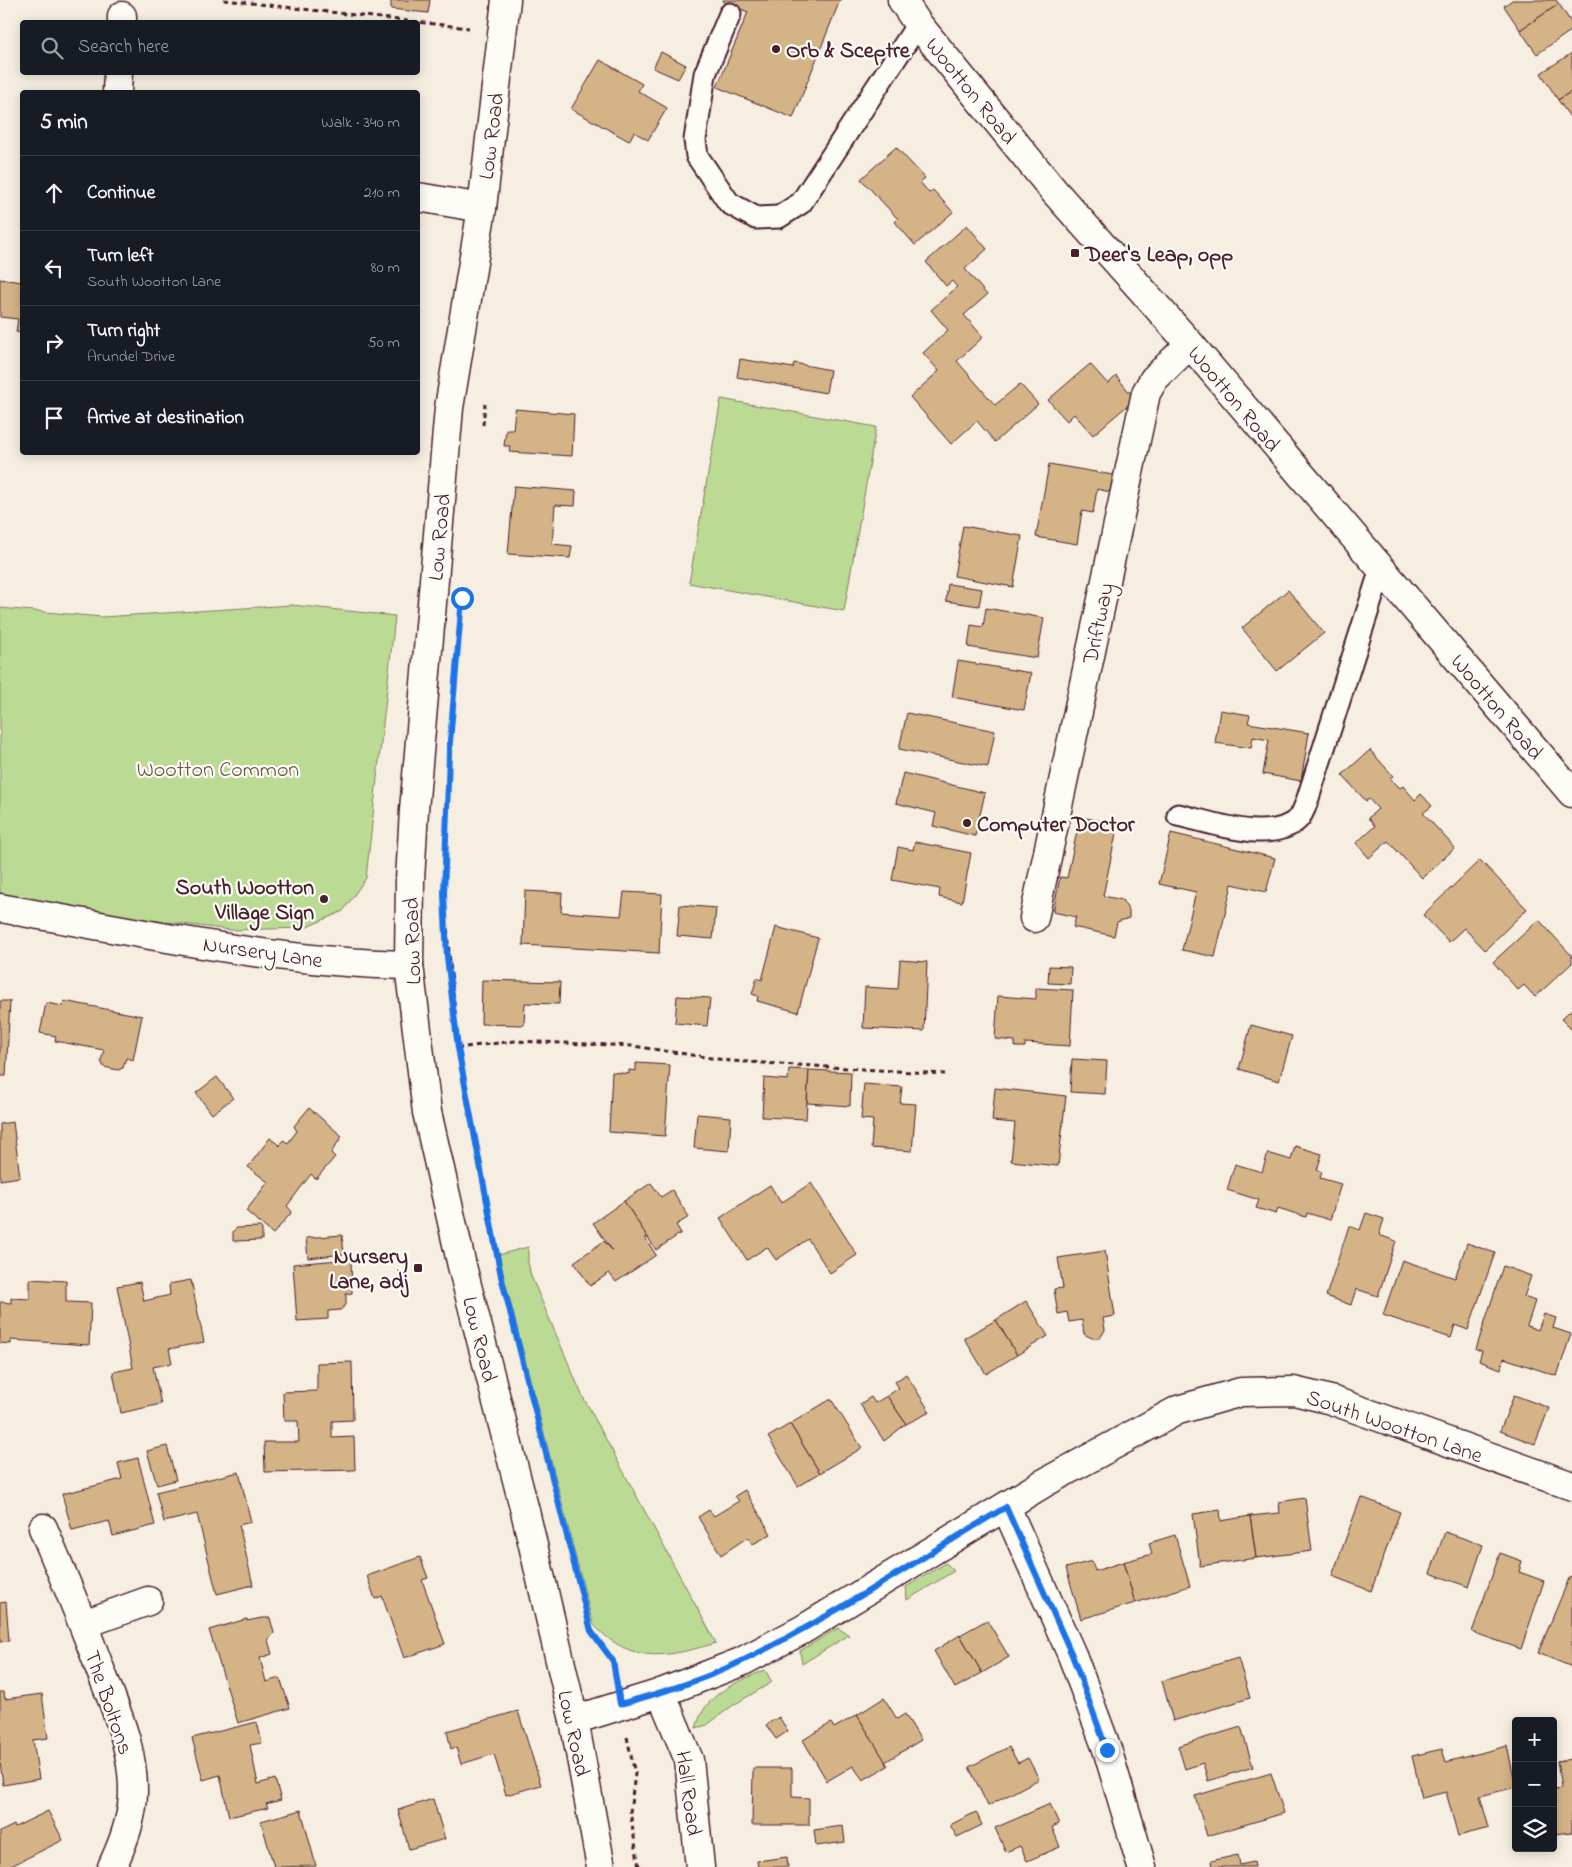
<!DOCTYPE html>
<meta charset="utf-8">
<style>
:root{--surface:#171b24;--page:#20242c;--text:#f1f3f6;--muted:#9ea1a6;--line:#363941}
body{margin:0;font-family:"Indie Flower",sans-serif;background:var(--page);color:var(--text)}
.controls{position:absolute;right:15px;bottom:15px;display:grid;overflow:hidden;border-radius:5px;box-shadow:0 2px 12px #0003}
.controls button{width:45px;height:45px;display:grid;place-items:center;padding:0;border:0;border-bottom:1px solid var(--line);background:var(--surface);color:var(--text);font:25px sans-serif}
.stop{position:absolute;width:15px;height:15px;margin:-11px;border:4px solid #1a73e8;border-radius:50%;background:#fff}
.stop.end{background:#1a73e8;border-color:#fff;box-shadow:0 1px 5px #0008}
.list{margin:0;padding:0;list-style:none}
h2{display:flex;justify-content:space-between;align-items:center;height:65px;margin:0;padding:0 20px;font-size:21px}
h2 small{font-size:16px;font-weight:400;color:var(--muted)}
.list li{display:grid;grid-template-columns:32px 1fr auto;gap:15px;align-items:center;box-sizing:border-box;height:75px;padding:0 20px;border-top:1px solid var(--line)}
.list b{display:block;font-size:19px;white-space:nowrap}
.list p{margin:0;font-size:16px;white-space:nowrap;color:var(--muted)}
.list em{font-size:16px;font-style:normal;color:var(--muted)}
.icon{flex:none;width:28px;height:28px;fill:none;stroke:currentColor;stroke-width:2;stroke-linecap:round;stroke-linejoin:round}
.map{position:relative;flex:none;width:1572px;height:1867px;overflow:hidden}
.search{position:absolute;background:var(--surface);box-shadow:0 2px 12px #0003;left:20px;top:20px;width:400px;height:55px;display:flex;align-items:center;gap:12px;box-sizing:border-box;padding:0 18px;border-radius:5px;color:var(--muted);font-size:19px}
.panel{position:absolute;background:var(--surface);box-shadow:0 2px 12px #0003;left:20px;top:90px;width:400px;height:365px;border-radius:5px}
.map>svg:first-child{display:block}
.green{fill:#bbdb94;stroke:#827d60}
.building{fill:#d4b487;stroke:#4a1f2b}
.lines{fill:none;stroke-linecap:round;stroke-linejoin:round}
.lane-casing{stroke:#4a1f2b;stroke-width:25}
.street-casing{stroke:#4a1f2b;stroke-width:31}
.secondary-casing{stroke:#4a1f2b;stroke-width:31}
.primary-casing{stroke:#4a1f2b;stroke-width:31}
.path{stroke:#4a1f2b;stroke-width:3;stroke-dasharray:5 4;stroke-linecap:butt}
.lane{stroke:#fdfcf7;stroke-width:21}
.street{stroke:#fdfcf7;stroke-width:28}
.secondary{stroke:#fdfcf7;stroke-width:28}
.primary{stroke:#fdfcf7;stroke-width:28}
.route{stroke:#1a73e8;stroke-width:6}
.poi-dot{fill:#4a1f2b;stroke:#fdfcf7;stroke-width:2}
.labels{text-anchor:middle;stroke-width:4.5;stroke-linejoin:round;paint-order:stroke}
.poi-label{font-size:22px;font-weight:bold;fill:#4a1f2b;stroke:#fdfcf7;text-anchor:start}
.street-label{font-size:22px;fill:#4a1f2b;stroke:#fdfcf7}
.park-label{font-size:22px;fill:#6c574a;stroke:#fdfcf7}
</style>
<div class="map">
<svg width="1572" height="1867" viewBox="0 0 1572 1867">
<rect width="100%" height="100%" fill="#f5eee1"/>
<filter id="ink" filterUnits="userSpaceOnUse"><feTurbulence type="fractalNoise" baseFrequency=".02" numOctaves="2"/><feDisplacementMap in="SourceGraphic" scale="10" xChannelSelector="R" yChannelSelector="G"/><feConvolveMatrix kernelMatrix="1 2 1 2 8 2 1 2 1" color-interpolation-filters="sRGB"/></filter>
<g filter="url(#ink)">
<g class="green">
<path d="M721,399L876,427L844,611L689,583Z"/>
<path d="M292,605L395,616L366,878L343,911L305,928L231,930L0,901V608L102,617Z"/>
<path d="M528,1247V1262L531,1276L582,1395L716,1643C667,1657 632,1666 593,1624L498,1255Z"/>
<path d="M946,1563L954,1571L907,1600L906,1587Z"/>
<path d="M838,1628L849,1635L802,1664L800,1651Z"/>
<path d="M765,1670L772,1682L732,1706L707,1725L696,1728C705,1693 735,1683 765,1670Z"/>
</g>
<g class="building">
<path d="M391,0H430L428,13L391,9Z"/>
<path d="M723,0H840L793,118L717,87L748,12L723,2Z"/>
<path d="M1512,0H1556L1559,4L1520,30L1504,6Z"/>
<path d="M1559,4L1572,24V30L1537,54L1520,30Z"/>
<path d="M661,52L686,65L678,79L653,68Z"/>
<path d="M1572,53V91L1558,100L1541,73Z"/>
<path d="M600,60L642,84L638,91L667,108L648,140L634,132L629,141L571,109Z"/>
<path d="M1572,91V120L1558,100Z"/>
<path d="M896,147L925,178L920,182L929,193L933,190L953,212L915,245L895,222L898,219L861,179Z"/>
<path d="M967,225L987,249L965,269L987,295L964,315L983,337L957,361L995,405L1020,384L1038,404L995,442L977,421L951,444L910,397L939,371L923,353L948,330L931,310L957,287L952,281L946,286L926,262Z"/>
<path d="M0,279L22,282V333L16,332L18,319L0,317Z"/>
<path d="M740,359L793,368L794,363L830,370L826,393L737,377Z"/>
<path d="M1090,364L1108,384L1116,376L1135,399L1093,435L1074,414L1067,421L1048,400Z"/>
<path d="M515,409L574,414L572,456L509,452L510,446H504L506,430H513Z"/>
<path d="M1049,464L1113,475L1110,492L1097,489L1093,513L1082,511L1077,544L1036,537Z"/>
<path d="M514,486L576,491L575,506L555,505L552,544L572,546L570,558L508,554Z"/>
<path d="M963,526L1022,536L1013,587L954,576Z"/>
<path d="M948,584L982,589L979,606L946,601Z"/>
<path d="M1288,590L1324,633L1277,671L1242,628Z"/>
<path d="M986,608L1044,618L1037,658L968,647L971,625L983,627Z"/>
<path d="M958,661L1031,673L1024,710L952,697Z"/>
<path d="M1220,710L1250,715L1248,723L1309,733L1301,781L1263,774L1269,740L1253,737L1251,748L1215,743Z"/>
<path d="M907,713L995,731L988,767L899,749Z"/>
<path d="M1370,750L1393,776L1390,778L1400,788L1403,786L1415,800L1421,794L1432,806L1423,813L1455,848L1422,878L1388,841L1369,858L1356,843L1375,826L1368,818L1378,809L1369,799L1366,801L1342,775Z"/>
<path d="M903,773L985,793L975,836L933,826L936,813L896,803Z"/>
<path d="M1080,817L1118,824L1103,896L1122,900L1129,911V918L1117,922L1114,936L1073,927L1076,917L1053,912L1060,877L1067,878Z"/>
<path d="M1171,833L1275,858L1266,892L1232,884L1215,957L1182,950L1196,892L1159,884Z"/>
<path d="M915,842L971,853L962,902L939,897L940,889L892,880L898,847L913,850Z"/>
<path d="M1480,860L1527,909L1485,950L1464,928L1449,942L1423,915Z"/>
<path d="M525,891L562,893L561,912L621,916L624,892L662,894L659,953L523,945Z"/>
<path d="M680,905L716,908L713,939L677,936Z"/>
<path d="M1539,920L1572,956V963L1535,997L1524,985L1518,990L1493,962Z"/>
<path d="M776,927L818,938L798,1012L757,1001L758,996L752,994L757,978L762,980Z"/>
<path d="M900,960L927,962L924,1031L863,1028L865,987L898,989Z"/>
<path d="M1049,966L1071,967L1070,984L1048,983Z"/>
<path d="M482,980L560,982L559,1004L525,1003L524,1025L481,1024Z"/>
<path d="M1036,988L1073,990L1070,1046L1025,1043V1047H1015V1041L995,1039L998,996L1036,999Z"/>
<path d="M677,996L710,998L707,1026L675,1023Z"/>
<path d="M0,1001H10L6,1076H0Z"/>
<path d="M64,1001L142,1016L133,1060L126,1058L123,1068L118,1070L104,1067L101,1061L104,1050L55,1041L56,1036L40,1033L46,1003L63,1006Z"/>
<path d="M1572,1009V1030L1561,1019Z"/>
<path d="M1251,1025L1292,1036L1279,1081L1239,1069Z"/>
<path d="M1072,1059L1107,1061L1105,1094L1070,1092Z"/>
<path d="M636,1063L670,1065L665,1136L609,1132L612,1072L629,1074V1070L636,1071Z"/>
<path d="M789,1069L809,1070L806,1119L762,1117L764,1078L788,1080Z"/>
<path d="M809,1070L851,1072L850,1106L807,1103Z"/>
<path d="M217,1077L233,1098L212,1114L196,1093Z"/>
<path d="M864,1084L902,1087L900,1103L916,1104L912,1151L871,1148L873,1120L861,1119Z"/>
<path d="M995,1088L1066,1096L1058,1166L1011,1161L1015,1123L992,1121Z"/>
<path d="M309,1108L342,1136L331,1153L335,1157L316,1179L311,1174L287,1206L292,1212L273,1234L246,1211L268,1182L248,1167L270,1138L280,1146L283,1140L288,1143L297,1131L294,1126Z"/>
<path d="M697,1114L731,1117L729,1151L694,1148Z"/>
<path d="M13,1122L20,1177L0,1180V1124Z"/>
<path d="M1295,1146L1322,1154L1317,1170L1322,1172L1320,1178L1341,1184L1330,1220L1307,1213L1306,1217L1278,1208L1276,1214L1256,1208L1259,1200L1227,1190L1235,1164L1262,1172L1268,1153L1291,1160Z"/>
<path d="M651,1183L661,1197L672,1190L689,1217L676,1225L681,1233L656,1250L624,1201Z"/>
<path d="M811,1183L857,1255L830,1273L808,1239L776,1260L767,1247L747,1260L720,1218L770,1185L781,1203Z"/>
<path d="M624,1201L648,1238H645L656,1255L616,1282L609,1273L590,1286L574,1262L604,1241L612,1250L593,1223Z"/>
<path d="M1366,1213L1384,1219L1379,1235L1396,1241L1378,1296L1356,1289L1351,1305L1326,1296L1349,1226L1360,1230Z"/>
<path d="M260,1227L262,1229V1240L233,1241V1231L237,1228Z"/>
<path d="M342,1235L344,1254L308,1258L306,1238Z"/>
<path d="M1467,1243L1495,1253L1468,1330L1455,1325L1451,1338L1383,1315L1402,1260L1455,1278Z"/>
<path d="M1105,1251L1115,1316L1103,1318L1105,1330L1100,1338H1092L1084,1334L1082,1320L1069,1322L1067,1312L1058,1314L1054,1289L1063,1288L1058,1258Z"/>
<path d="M351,1259L352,1293L346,1294V1305L340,1310L328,1311V1319L297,1321L293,1264Z"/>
<path d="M1503,1266L1531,1276L1524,1297L1535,1301L1527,1326L1538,1330L1544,1314L1556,1318L1553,1328L1571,1334L1557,1376L1504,1358L1501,1369L1479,1361L1482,1351L1476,1349Z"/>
<path d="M30,1279L66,1281V1302L91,1303L89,1345L11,1340V1344L0,1343V1302L11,1303V1298L30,1299Z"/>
<path d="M191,1280L204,1342L169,1349L172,1363L153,1367L161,1404L121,1413L113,1372L133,1368L117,1286L140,1282L144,1301L170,1295L169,1284Z"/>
<path d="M1026,1301L1048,1336L1017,1355L996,1320Z"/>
<path d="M996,1320L1017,1355L986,1374L964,1338Z"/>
<path d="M352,1362L353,1420L332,1421V1438L354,1437L355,1470L265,1472L264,1442H299L298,1421H284L283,1392L317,1391V1363Z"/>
<path d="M906,1374L930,1412L906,1424L887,1396L899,1388L895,1382Z"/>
<path d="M1514,1395L1549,1408L1535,1444L1500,1431Z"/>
<path d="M887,1396L906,1424L884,1441L860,1404L871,1397L875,1403Z"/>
<path d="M831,1399L862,1448L820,1473L790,1424Z"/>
<path d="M790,1424L820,1473L798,1486L768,1437Z"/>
<path d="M167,1446L176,1480L157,1485L147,1451Z"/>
<path d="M138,1458L155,1525L113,1536L109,1521L72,1530L62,1494L122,1479L118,1463Z"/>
<path d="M239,1472L251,1522L239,1525L253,1585L217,1594L197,1514L164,1522L156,1492Z"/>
<path d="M745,1490L771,1534L753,1544L748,1537L721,1555L698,1517L709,1510L714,1516L739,1501L735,1496Z"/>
<path d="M1361,1497L1400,1512L1371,1591L1332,1576Z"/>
<path d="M1305,1498L1312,1551L1256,1558L1250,1516L1280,1513L1279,1502Z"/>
<path d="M1220,1510L1221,1521L1250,1516L1256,1558L1200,1566L1193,1514Z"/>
<path d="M1445,1532L1483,1545L1469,1587L1430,1573Z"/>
<path d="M1175,1535L1190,1586L1135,1603L1123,1562L1152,1554L1149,1543Z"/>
<path d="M1500,1553L1522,1561L1519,1572L1544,1581L1521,1649L1472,1632Z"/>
<path d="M420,1557L428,1578L422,1580L445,1644L404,1658L382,1596L375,1599L367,1576Z"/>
<path d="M1092,1561L1095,1571L1123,1562L1135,1603L1081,1619L1066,1568Z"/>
<path d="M1570,1576L1572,1577V1667L1538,1653Z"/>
<path d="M6,1602L9,1641L0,1642V1603Z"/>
<path d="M262,1618H270L274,1633L268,1640L272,1654L260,1658L266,1682L280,1678L290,1708L238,1723L209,1630L247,1619V1621Z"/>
<path d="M987,1620L1009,1657L982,1673L960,1635Z"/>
<path d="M960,1635L982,1673L955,1688L934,1651Z"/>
<path d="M1238,1658L1250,1698L1173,1721L1162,1681Z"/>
<path d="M0,1692H4L5,1699L42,1694L48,1738L33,1740L39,1779L3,1785L0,1762Z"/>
<path d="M884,1698L897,1719L905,1714L921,1740L885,1762L857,1715Z"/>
<path d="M518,1711L541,1785L506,1795L494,1754L461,1764L456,1747L451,1749L447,1731Z"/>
<path d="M857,1715L888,1766L863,1780L853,1766L827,1781L803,1740L831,1723L834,1728Z"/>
<path d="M779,1717L788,1731L776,1739L766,1725Z"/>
<path d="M257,1722L262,1743L250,1745L258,1784L275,1779L281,1800L266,1804L268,1808L229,1817L220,1775L203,1780L192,1738Z"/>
<path d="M1241,1727L1253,1767L1208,1781L1203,1763L1185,1769L1178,1746Z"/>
<path d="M1507,1746L1516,1787L1480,1796L1489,1828L1458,1836L1446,1792L1422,1798L1412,1756L1442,1749L1446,1762Z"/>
<path d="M1009,1747L1018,1763L1028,1758L1039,1779L988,1806L969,1767Z"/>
<path d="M1572,1759V1832L1553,1834V1789L1561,1788L1557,1761Z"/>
<path d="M753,1768H792V1797L809,1798V1825H752Z"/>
<path d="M1271,1773L1284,1813L1207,1836L1195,1796Z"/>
<path d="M433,1799L445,1839L409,1849L398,1810Z"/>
<path d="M1050,1804L1059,1824L1052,1827L1060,1847L1027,1861L1020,1846L1006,1852L995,1828Z"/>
<path d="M301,1810L316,1866L274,1867L261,1821Z"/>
<path d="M48,1811L63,1840L9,1867H0V1832L14,1825L15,1827Z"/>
<path d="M976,1812L982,1825L957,1837L950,1825Z"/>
<path d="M843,1826L845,1842L816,1846L814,1830Z"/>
<path d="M1238,1855L1240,1865L1254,1862L1255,1867H1212L1211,1861Z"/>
<path d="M787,1857L788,1867H758L757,1861Z"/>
</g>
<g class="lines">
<defs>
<g id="lane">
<path d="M730,14L705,74L695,140L697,156L729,203L756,218L779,217L801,203L918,24"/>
<path d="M1178,815C1210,822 1271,845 1298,819C1303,814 1306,804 1308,798L1381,569"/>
</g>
<g id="street">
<path d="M122,22V16"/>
<path d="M117,92L118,72"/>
<path d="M418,197L482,208"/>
<path d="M1034,918L1146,393L1154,379L1190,344"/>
<path d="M1006,1507L1072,1655L1107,1749L1142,1867"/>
<path d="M43,1528C63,1575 83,1622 100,1669C117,1712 138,1759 132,1806C129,1828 121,1847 112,1867"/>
<path d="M84,1624L148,1601"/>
<path d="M661,1693L689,1760L700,1867"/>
<path d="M574,1720L661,1693L741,1662L802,1630L1044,1483L1178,1410L1241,1392L1294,1391L1331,1400L1572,1486"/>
</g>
<path id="secondary" d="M0,908C135,931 272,963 409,965"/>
<g id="primary">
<path d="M506,0L482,208L449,408L414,810L410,880L409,965L427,1112L462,1266L525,1511L574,1720L601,1867"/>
<path d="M902,0L918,24L1054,191L1190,344L1572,793"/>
</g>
</defs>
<use href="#lane" class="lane-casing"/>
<use href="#street" class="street-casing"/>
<use href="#secondary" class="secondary-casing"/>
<use href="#primary" class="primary-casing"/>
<g class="path">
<path d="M224,0L469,28"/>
<path d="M483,425L485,404"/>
<path d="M445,911L458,1048L501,1278"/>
<path d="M457,1048L515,1041L633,1046L731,1061L945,1074"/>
<path d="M568,1541L591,1631L613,1661L615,1674"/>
<path d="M627,1737L635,1774L630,1812L639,1867"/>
</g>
<use href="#lane" class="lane"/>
<use href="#street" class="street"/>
<use href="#secondary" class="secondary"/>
<use href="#primary" class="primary"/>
</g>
</g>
<g class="lines" filter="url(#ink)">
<path class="route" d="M462,598L449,754L444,894L447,957L458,1048L501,1276L591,1631L613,1661L620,1704C661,1693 704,1680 742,1661C834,1616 919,1559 1006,1507L1072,1655L1107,1750"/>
</g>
<g class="poi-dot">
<circle cx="776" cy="49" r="5"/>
<rect x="1070" y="248" width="10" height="10" rx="2.5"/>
<circle cx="967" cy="823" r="5"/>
<circle cx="324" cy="899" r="5"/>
<rect x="413" y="1263" width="10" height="10" rx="2.5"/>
</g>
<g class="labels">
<g class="poi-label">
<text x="786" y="57">Orb &amp; Sceptre</text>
<text x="1085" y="261">Deer's Leap, opp</text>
<text x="977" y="831">Computer Doctor</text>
<text x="314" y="894" text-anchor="end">South Wootton<tspan x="314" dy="25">Village Sign</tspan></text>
<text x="408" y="1263" text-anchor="end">Nursery<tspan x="408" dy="25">Lane, adj</tspan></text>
</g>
<g class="street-label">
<text transform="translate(972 90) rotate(51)" y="8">Wootton Road</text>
<text transform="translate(490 136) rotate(-83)" y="8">Low Road</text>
<text transform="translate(1235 398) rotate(50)" y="8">Wootton Road</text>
<text transform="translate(438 537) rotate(-85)" y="8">Low Road</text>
<text transform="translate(1097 623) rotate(-78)" y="8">Driftway</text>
<text transform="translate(1498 706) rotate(50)" y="8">Wootton Road</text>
<text transform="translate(411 941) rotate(-92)" y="8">Low Road</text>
<text transform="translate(263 951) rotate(8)" y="8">Nursery Lane</text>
<text transform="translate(481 1339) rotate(76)" y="8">Low Road</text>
<text transform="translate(1395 1425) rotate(19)" y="8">South Wootton Lane</text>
<text transform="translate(110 1702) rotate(71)" y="8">The Boltons</text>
<text transform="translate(575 1733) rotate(78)" y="8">Low Road</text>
<text transform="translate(690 1793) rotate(82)" y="8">Hall Road</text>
</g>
<g class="park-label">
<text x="218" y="776">Wootton Common</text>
</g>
</g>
</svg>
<div class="controls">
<button>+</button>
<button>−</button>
<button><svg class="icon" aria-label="layers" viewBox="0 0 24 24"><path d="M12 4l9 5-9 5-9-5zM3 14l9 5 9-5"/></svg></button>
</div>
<div class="stop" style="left:462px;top:598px"></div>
<div class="stop end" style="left:1107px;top:1750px"></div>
<div class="search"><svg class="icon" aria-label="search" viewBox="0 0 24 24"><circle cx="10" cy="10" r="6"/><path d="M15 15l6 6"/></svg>Search here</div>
<section class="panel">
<h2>5 min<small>Walk · 340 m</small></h2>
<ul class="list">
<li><svg class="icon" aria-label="ahead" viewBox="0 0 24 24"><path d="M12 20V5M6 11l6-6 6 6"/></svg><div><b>Continue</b></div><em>210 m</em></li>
<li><svg class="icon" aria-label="left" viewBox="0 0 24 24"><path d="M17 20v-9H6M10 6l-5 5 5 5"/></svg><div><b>Turn left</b><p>South Wootton Lane</p></div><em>80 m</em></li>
<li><svg class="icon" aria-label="right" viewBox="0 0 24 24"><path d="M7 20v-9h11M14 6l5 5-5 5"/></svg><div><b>Turn right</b><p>Arundel Drive</p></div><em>50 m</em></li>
<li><svg class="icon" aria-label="arrive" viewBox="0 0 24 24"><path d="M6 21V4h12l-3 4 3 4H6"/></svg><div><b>Arrive at destination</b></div></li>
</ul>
</section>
</div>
